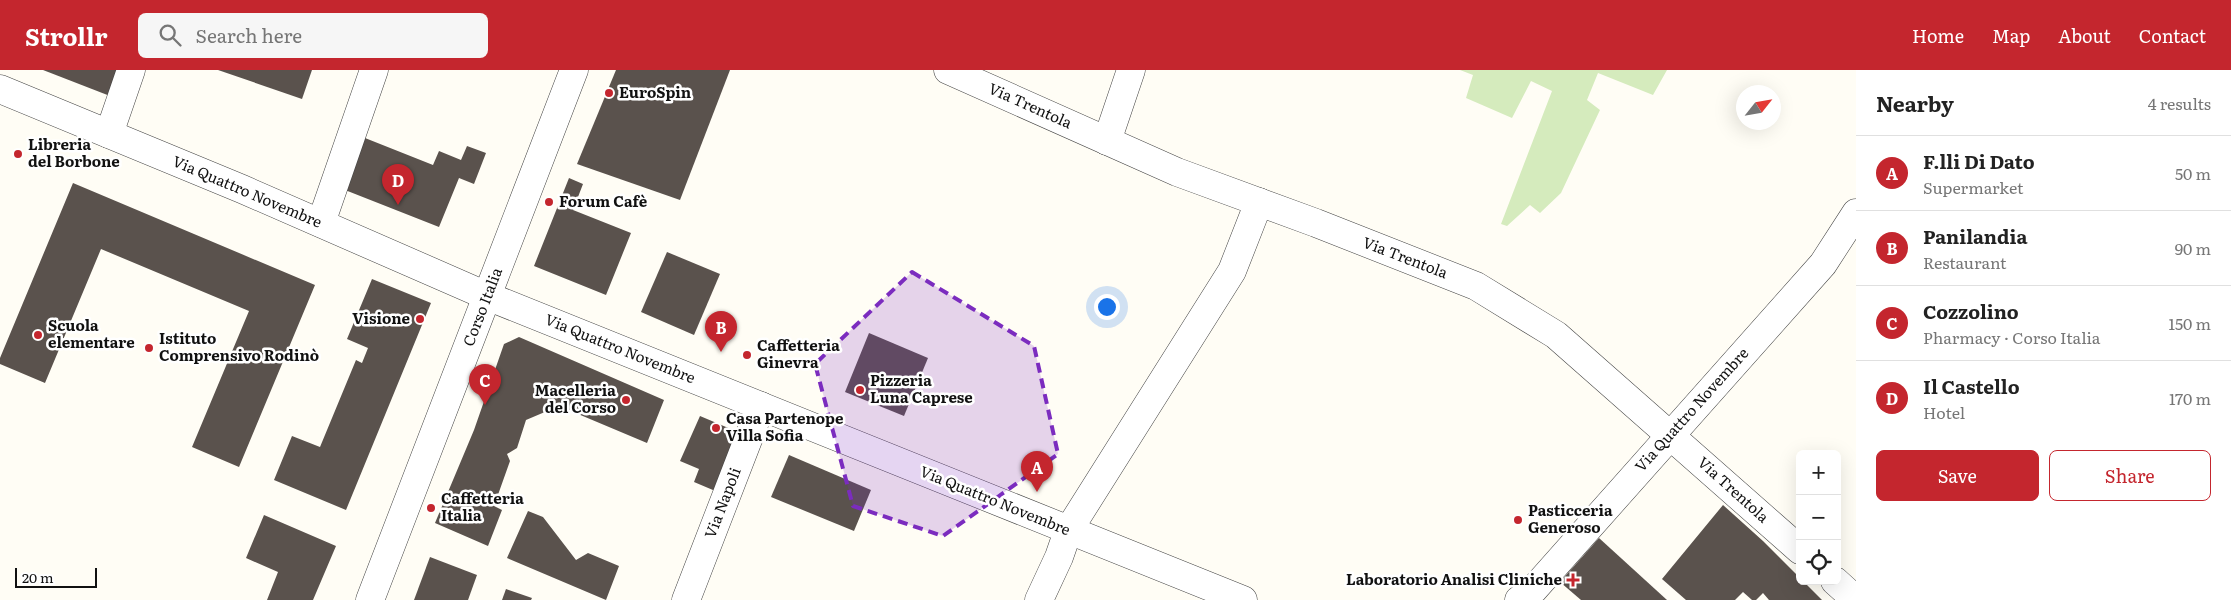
<!DOCTYPE html>
<meta charset="utf-8">
<style>
:root{--surface:#fff;--page:#f6f6f6;--text:#222;--muted:#767676;--line:#e0e0e0;--accent:#c4262e}
body{margin:0;font-family:Literata,serif;background:var(--page);color:var(--text)}
.controls{position:absolute;right:15px;bottom:15px;display:grid;overflow:hidden;border-radius:8px;box-shadow:0 5px 20px #0002}
.controls button{width:45px;height:45px;display:grid;place-items:center;padding:0;border:0;border-bottom:1px solid var(--line);background:var(--surface);color:var(--text);font:25px sans-serif}
.compass{position:absolute;left:1736px;top:15px;width:45px;height:45px;border-radius:50%;background:var(--surface);box-shadow:0 5px 20px #0002;rotate:59deg}
.scale{position:absolute;left:15px;bottom:12px;width:82px;box-sizing:border-box;padding-left:5px;border:2px solid #111;border-top:0;font-size:14px;line-height:18px;white-space:nowrap;color:#111;-webkit-text-stroke:4px #fff;paint-order:stroke}
.you{position:absolute;left:1106px;top:236px;width:18px;height:18px;margin:-12px;border:4px solid #fff;border-radius:50%;background:#1a73e8;box-shadow:0 0 0 8px #1a73e833}
.badge{display:grid;place-items:center;width:32px;height:32px;border-radius:50%;background:var(--accent);color:#fff;font-size:16px;font-weight:700}
.pin{position:absolute;translate:-50% -41px;filter:drop-shadow(0 1px 2px #0008)}
.pin::after{content:'';position:absolute;top:26px;width:18px;height:15px;background:inherit;clip-path:polygon(0 0,100% 0,50% 100%)}
.list{margin:0;padding:0;list-style:none}
h2{display:flex;justify-content:space-between;align-items:center;height:65px;margin:0;padding:0 20px;font-size:21px}
h2 small{font-size:16px;font-weight:400;color:var(--muted)}
.list li{display:grid;grid-template-columns:32px 1fr auto;gap:15px;align-items:center;box-sizing:border-box;height:75px;padding:0 20px;border-top:1px solid var(--line)}
.list b{display:block;font-size:19px;white-space:nowrap}
.list p{margin:0;font-size:16px;white-space:nowrap;color:var(--muted)}
.list em{font-size:16px;font-style:normal;color:var(--muted)}
.actions{display:flex;gap:10px;padding:15px 20px}
.actions a{flex:1;padding:11px 0;border:1px solid var(--accent);border-radius:8px;text-align:center;font-size:18px;color:var(--accent)}
.actions .main{background:var(--accent);color:#fff}
.icon{flex:none;width:28px;height:28px;fill:none;stroke:currentColor;stroke-width:2;stroke-linecap:round;stroke-linejoin:round}
.map{position:relative;flex:none;width:1856px;height:530px;overflow:hidden}
header{display:flex;align-items:center;gap:30px;box-sizing:border-box;height:70px;padding:0 25px;background:var(--accent);color:#fff}
header strong{font-size:24px}
nav{display:flex;gap:28px;margin-inline-start:auto;font-size:18px}
.search{width:350px;height:45px;background:var(--page);display:flex;align-items:center;gap:12px;box-sizing:border-box;padding:0 18px;border-radius:8px;color:var(--muted);font-size:19px}
main{display:flex}
aside{flex:1;background:var(--surface)}
.map>svg:first-child{display:block}
.green{fill:#d5ebbd}
.building{fill:#5a524d}
.lines{fill:none;stroke-linecap:round;stroke-linejoin:round}
.minor-casing{stroke:#444;stroke-width:29}
.tertiary-casing{stroke:#444;stroke-width:29}
.minor{stroke:#fff;stroke-width:28}
.tertiary{stroke:#fff;stroke-width:28}
.marked{fill:#7b2cbf;fill-opacity:0.2;stroke:#7b2cbf;stroke-width:4;stroke-dasharray:10 6;stroke-linejoin:round}
.poi-dot{fill:#c4262e;stroke:#fff;stroke-width:2}
.labels{text-anchor:middle;stroke-width:5;stroke-linejoin:round;paint-order:stroke}
.poi-label{font-size:15px;font-weight:bold;fill:#111;stroke:#fff;text-anchor:start}
.street-label{font-size:15px;fill:#111;stroke:#fff}
</style>
<header>
<strong>Strollr</strong>
<div class="search"><svg class="icon" aria-label="search" viewBox="0 0 24 24"><circle cx="10" cy="10" r="6"/><path d="M15 15l6 6"/></svg>Search here</div>
<nav><a>Home</a><a>Map</a><a>About</a><a>Contact</a></nav>
</header>
<main>
<div class="map">
<svg width="1856" height="530" viewBox="0 0 1856 530">
<rect width="100%" height="100%" fill="#fffdf5"/>
<path class="green" d="M1460,0H1667L1653,25L1598,3L1587,30L1600,40L1561,123L1540,143L1530,135L1507,156L1501,154L1552,21L1531,11L1512,48L1466,28L1473,5Z"/>
<g class="building">
<path d="M43,0H119L110,26Z"/>
<path d="M218,0H312L302,29Z"/>
<path d="M616,0H730L680,130L577,94Z"/>
<path d="M365,68L433,95L439,81L461,90L467,76L486,83L474,114L459,108L439,157L345,120Z"/>
<path d="M569,108L583,114L573,140L631,163L606,225L534,196Z"/>
<path d="M73,113L315,215L239,397L192,377L249,241L101,179L45,313L0,294V288Z"/>
<path d="M667,182L720,204L694,265L641,242Z"/>
<path d="M372,209L431,233L346,440L274,410L292,366L320,377L356,290L362,293L368,278L347,269Z"/>
<path d="M869,263L928,288L904,346L845,322Z"/>
<path d="M519,267L664,330L647,373L559,336L526,350L517,378L507,384L510,391L494,436L502,440L488,476L435,453L474,360L504,274Z"/>
<path d="M700,346L745,365L720,423L694,412L699,399L680,391Z"/>
<path d="M789,385L871,420L854,461L771,427Z"/>
<path d="M1723,435L1763,471L1800,508V511H1803L1822,530H1769L1763,523L1756,530H1752L1743,522L1735,530H1686L1662,509Z"/>
<path d="M528,441L543,447L576,490L588,483L619,496L606,530L507,488Z"/>
<path d="M264,445L336,476L313,530H267L278,502L246,488Z"/>
<path d="M1599,468L1667,530H1581L1560,512Z"/>
<path d="M430,487L477,505L468,530H414Z"/>
<path d="M506,519L532,528L531,530H502Z"/>
</g>
<g class="lines">
<defs>
<g id="minor">
<path d="M948,0L1177,102L1316,153L1476,216L1556,265L1800,480"/>
<path d="M109,64L131,0"/>
<path d="M1107,71L1131,0"/>
<path d="M321,153L374,0"/>
<path d="M1835,511L1856,530"/>
<path d="M370,530L574,0"/>
<path d="M686,530L761,336"/>
<path d="M1039,530L1059,487L1068,461L1232,201L1259,132"/>
<path d="M1519,530L1534,519L1823,194L1856,143"/>
</g>
<path id="tertiary" d="M0,19L242,119L487,226L1243,530"/>
</defs>
<use href="#minor" class="minor-casing"/>
<use href="#tertiary" class="tertiary-casing"/>
<use href="#minor" class="minor"/>
<use href="#tertiary" class="tertiary"/>
</g>
<path class="marked" d="M912,202L1034,276L1058,384L943,466L853,436L815,294Z"/>
<g class="poi-dot">
<circle cx="609" cy="23" r="5"/>
<circle cx="18" cy="84" r="5"/>
<circle cx="549" cy="132" r="5"/>
<circle cx="420" cy="249" r="5"/>
<circle cx="38" cy="265" r="5"/>
<circle cx="149" cy="278" r="5"/>
<circle cx="747" cy="285" r="5"/>
<circle cx="860" cy="320" r="5"/>
<circle cx="626" cy="330" r="5"/>
<circle cx="716" cy="358" r="5"/>
<circle cx="431" cy="438" r="5"/>
<circle cx="1518" cy="450" r="5"/>
<path d="M1570.5 502.5h5v5h5v5h-5v5h-5v-5h-5v-5h5z"/>
</g>
<g class="labels">
<g class="poi-label">
<text x="619" y="28">EuroSpin</text>
<text x="28" y="80">Libreria<tspan x="28" dy="17">del Borbone</tspan></text>
<text x="559" y="137">Forum Cafè</text>
<text x="410" y="254" text-anchor="end">Visione</text>
<text x="48" y="261">Scuola<tspan x="48" dy="17">elementare</tspan></text>
<text x="159" y="274">Istituto<tspan x="159" dy="17">Comprensivo Rodinò</tspan></text>
<text x="757" y="281">Caffetteria<tspan x="757" dy="17">Ginevra</tspan></text>
<text x="870" y="316">Pizzeria<tspan x="870" dy="17">Luna Caprese</tspan></text>
<text x="616" y="326" text-anchor="end">Macelleria<tspan x="616" dy="17">del Corso</tspan></text>
<text x="726" y="354">Casa Partenope<tspan x="726" dy="17">Villa Sofia</tspan></text>
<text x="441" y="434">Caffetteria<tspan x="441" dy="17">Italia</tspan></text>
<text x="1528" y="446">Pasticceria<tspan x="1528" dy="17">Generoso</tspan></text>
<text x="1562" y="515" text-anchor="end">Laboratorio Analisi Cliniche</text>
</g>
<g class="street-label">
<text transform="translate(1030 36) rotate(24)" y="5">Via Trentola</text>
<text transform="translate(247 122) rotate(23)" y="5">Via Quattro Novembre</text>
<text transform="translate(1405 188) rotate(21)" y="5">Via Trentola</text>
<text transform="translate(483 237) rotate(-69)" y="5">Corso Italia</text>
<text transform="translate(620 279) rotate(22)" y="5">Via Quattro Novembre</text>
<text transform="translate(1692 340) rotate(-48)" y="5">Via Quattro Novembre</text>
<text transform="translate(1733 420) rotate(42)" y="5">Via Trentola</text>
<text transform="translate(995 431) rotate(22)" y="5">Via Quattro Novembre</text>
<text transform="translate(723 433) rotate(-69)" y="5">Via Napoli</text>
</g>
</g>
</svg>
<div class="controls">
<button>+</button>
<button>−</button>
<button><svg class="icon" aria-label="locate" viewBox="0 0 24 24"><circle cx="12" cy="12" r="6"/><path d="M12 2v4M12 18v4M2 12h4M18 12h4"/></svg></button>
</div>
<svg class="compass" viewBox="-18 -18 36 36"><path d="M0-13l5 13h-10z" fill="#e53935"/><path d="M0 13l5-13h-10z" fill="#767676"/></svg>
<div class="scale">20 m</div>
<div class="you"></div>
<div class="pin badge" style="left:1037px;top:422px">A</div>
<div class="pin badge" style="left:721px;top:282px">B</div>
<div class="pin badge" style="left:485px;top:335px">C</div>
<div class="pin badge" style="left:398px;top:135px">D</div>
</div>
<aside>
<h2>Nearby<small>4 results</small></h2>
<ul class="list">
<li><span class="badge">A</span><div><b>F.lli Di Dato</b><p>Supermarket</p></div><em>50 m</em></li>
<li><span class="badge">B</span><div><b>Panilandia</b><p>Restaurant</p></div><em>90 m</em></li>
<li><span class="badge">C</span><div><b>Cozzolino</b><p>Pharmacy · Corso Italia</p></div><em>150 m</em></li>
<li><span class="badge">D</span><div><b>Il Castello</b><p>Hotel</p></div><em>170 m</em></li>
</ul>
<div class="actions"><a class="main">Save</a><a>Share</a></div>
</aside>
</main>
